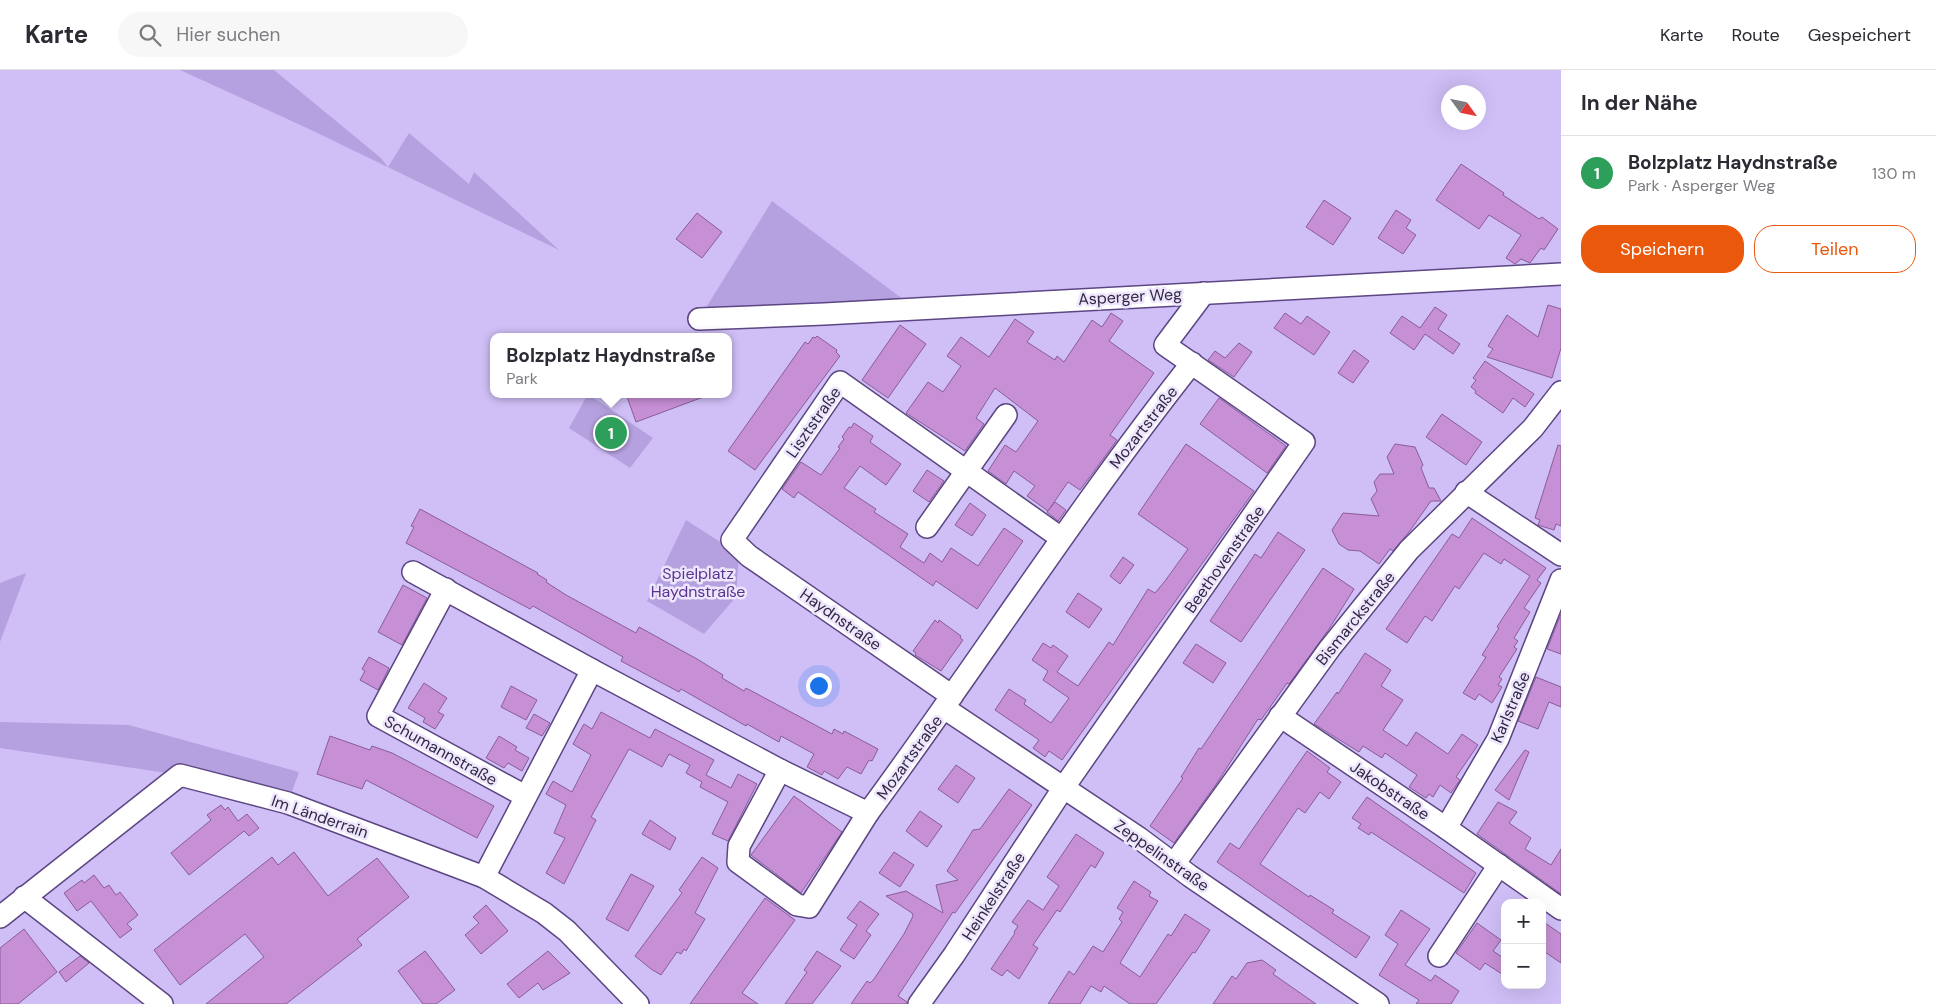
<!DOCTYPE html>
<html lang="de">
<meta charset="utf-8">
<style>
:root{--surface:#fff;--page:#f7f7f7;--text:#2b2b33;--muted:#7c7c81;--line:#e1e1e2;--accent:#ea580c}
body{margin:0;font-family:"DM Sans",sans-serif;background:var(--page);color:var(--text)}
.controls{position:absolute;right:15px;bottom:15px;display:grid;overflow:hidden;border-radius:10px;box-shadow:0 5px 20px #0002}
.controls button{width:45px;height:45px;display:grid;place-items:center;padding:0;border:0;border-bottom:1px solid var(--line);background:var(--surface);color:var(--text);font:25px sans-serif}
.compass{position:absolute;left:1441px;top:15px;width:45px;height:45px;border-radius:50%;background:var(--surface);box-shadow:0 5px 20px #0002;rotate:123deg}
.you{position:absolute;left:818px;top:615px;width:18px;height:18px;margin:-12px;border:4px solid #fff;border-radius:50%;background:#1a73e8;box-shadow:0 0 0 8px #1a73e833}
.badge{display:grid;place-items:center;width:32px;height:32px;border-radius:50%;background:var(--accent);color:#fff;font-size:16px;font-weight:700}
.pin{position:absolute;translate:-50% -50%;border:2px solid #fff;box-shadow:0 1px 5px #0006}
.popup{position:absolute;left:490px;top:263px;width:242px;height:65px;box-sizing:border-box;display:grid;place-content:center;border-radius:10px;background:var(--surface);filter:drop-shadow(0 1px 4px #0005);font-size:16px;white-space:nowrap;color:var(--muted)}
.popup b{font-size:19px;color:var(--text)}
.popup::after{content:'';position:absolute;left:50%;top:100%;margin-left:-10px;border:10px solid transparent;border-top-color:var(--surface)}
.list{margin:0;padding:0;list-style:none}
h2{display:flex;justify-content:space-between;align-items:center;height:65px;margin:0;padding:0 20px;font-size:21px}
h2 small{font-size:16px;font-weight:400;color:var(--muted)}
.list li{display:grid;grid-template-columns:32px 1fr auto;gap:15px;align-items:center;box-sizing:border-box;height:75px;padding:0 20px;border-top:1px solid var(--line)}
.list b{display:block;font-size:19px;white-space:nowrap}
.list p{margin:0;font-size:16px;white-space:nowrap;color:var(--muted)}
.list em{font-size:16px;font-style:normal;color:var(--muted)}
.actions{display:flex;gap:10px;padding:15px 20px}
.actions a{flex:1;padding:11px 0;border:1px solid var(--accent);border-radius:20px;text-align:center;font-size:18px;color:var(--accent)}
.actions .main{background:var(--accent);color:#fff}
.icon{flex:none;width:28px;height:28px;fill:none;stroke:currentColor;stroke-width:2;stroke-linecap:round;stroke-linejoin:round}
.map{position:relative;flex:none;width:1561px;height:934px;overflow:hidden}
header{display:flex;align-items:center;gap:30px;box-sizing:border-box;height:70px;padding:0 25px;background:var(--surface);border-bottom:1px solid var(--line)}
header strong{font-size:24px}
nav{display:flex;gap:28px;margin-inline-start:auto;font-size:18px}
.search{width:350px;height:45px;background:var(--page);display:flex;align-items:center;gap:12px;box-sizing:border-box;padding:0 18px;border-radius:28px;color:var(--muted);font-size:19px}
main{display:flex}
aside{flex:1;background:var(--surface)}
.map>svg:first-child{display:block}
.green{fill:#b5a1df}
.building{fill:#c78fd6;stroke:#895d95}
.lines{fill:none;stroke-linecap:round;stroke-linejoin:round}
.minor-casing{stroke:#5c4683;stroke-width:24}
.minor{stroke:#fff;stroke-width:21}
.labels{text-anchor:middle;stroke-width:5;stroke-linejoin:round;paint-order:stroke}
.street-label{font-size:16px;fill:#322844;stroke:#ede6fc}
.park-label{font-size:16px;fill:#5a3490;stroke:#ede6fc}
</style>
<header>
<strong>Karte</strong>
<div class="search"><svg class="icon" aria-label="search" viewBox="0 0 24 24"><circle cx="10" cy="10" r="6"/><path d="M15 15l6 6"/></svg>Hier suchen</div>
<nav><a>Karte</a><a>Route</a><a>Gespeichert</a></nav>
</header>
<main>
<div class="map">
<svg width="1561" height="934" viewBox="0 0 1561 934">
<rect width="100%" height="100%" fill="#d0bff7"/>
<g class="green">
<path d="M180,0H274L381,88L388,97L409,63L469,114L474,102L559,180L309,59Z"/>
<path d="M772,131L916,239L699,249Z"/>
<path d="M588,324L653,368L630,398L569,358Z"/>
<path d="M686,450L739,484L736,527L704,564L647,531Z"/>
<path d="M26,503L0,572V513Z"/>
<path d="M0,652L129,655L299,702L288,733L180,705L0,678Z"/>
</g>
<g class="building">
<path d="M1461,94L1504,123L1503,125L1539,149L1542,147L1558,159L1544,180L1541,178L1530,193L1521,189L1515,194L1506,188L1521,165L1489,145L1479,159L1436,130Z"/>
<path d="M1324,130L1351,148L1333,175L1306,157Z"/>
<path d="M1396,140L1411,150L1406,158L1416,165L1403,184L1378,168Z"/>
<path d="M697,143L722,162L702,188L676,169Z"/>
<path d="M1548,235L1561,239V278L1552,308L1487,287L1493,279L1488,276L1507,245L1538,267Z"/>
<path d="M1435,237L1447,245L1438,259L1460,274L1453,284L1425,264L1414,280L1390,263L1402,246L1420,258Z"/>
<path d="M1111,243L1123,251L1109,271L1154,303L1110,365L1117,370L1092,404L1080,420L1068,412L1048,441L1027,426L1035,416L1014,401L1006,414L988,401L1005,375L1016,382L1038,351L995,318L976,348L984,354L965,381L906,343L928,312L943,322L961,296L947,286L961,267L989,287L1015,249L1034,262L1027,272L1055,290L1057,286L1064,292L1092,250L1102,257Z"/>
<path d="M1285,243L1301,254L1307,246L1330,262L1314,285L1274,258Z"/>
<path d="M900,255L926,274L888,328L862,310Z"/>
<path d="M817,266L837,280L836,282L840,286L755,400L728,381L805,272L808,274L813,267L815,268Z"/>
<path d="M1239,273L1252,282L1234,307L1208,290L1215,281L1225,288Z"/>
<path d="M1354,280L1369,291L1353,313L1338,303Z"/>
<path d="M1485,291L1534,324L1525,337L1513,328L1503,343L1475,323L1476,321L1471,317L1476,310L1473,308Z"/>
<path d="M626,324H706V326L636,352Z"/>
<path d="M1219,328L1286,376L1267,403L1200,354Z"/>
<path d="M1442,344L1482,372L1466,395L1426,367Z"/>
<path d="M854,353L873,366L870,372L901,394L886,415L860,396L844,418L876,439L874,442L908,464L900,477L924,493L930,483L942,492L951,478L978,496L1004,458L1023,471L977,539L936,511L933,516L798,422L794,428L782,419L801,392L821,405L840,378L838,377L844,369L842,367L849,357L851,358Z"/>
<path d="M1186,374L1254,421L1062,690L1049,681L1045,687L1033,678L1039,670L995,640L1009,619L1026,630L1024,634L1051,653L1069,628L1043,610L1048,601L1032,590L1043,573L1051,578L1053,575L1068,586L1057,602L1078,616L1109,572L1113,575L1148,519L1155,523L1165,511L1188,479L1138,444Z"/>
<path d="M1395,374L1415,377L1423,395L1421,398L1429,418H1434L1441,431H1431L1409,462L1393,481L1390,479L1379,494L1360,481L1348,480L1339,474L1332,460L1343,443L1379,446L1371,429L1377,421L1374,412L1380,404H1394L1387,387Z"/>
<path d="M1558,375L1561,376V456L1556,454L1554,460L1538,455L1540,450L1535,448Z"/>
<path d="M927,400L944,411L929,432L913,421Z"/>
<path d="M1055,432L1066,440L1058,451L1047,442Z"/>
<path d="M970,433L986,445L972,466L955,455Z"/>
<path d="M420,439L538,503L537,504L547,510L546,512L566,525L636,563L639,557L697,589L723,605L722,608L744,621L746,618L832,664L834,659L843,664L844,661L878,679L872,691L869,690L861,704L847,697L838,709L824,701L822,705L807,697L814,684L781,666L779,672L747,654L746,656L681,619L679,622L621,591L623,587L533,536L530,539L406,473L414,457L411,456Z"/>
<path d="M1472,448L1546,498L1537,510L1541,513L1524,538L1530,542L1514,568L1518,571L1514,577L1517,579L1499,607L1502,609L1498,615L1502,617L1492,633L1479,624L1475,630L1463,623L1486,587L1482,585L1499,558L1497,557L1530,506L1504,489L1501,494L1484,483L1459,519L1455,516L1432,551L1425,546L1407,573L1386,559L1452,464L1459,468Z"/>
<path d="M1278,462L1305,480L1241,572L1210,551L1255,484L1261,488Z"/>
<path d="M1123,487L1134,495L1120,514L1110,506Z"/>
<path d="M1323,498L1354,519L1329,559L1289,614L1287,613L1261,650L1258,649L1217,713L1174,773L1150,756L1183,708L1181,707L1199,678L1201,679Z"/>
<path d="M403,515L427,528L402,575L378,562Z"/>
<path d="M1078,523L1102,539L1089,558L1066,542Z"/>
<path d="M1561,544V584L1547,579Z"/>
<path d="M935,550L938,553L939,550L961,566L960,568L963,570L941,601L915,585L916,583L913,581Z"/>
<path d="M1196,574L1226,593L1213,613L1183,593Z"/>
<path d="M1365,583L1391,600L1381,616L1403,630L1383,660L1407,676L1416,662L1448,684L1462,664L1478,675L1456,707L1460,710L1451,723L1440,715L1433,727L1429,724L1426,728L1409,717L1417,705L1385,683L1382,688L1363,676L1359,682L1314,654L1337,622L1338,624Z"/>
<path d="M369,587L389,598L378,620L360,610L365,601L362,599Z"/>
<path d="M1536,607L1561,617V637L1549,632L1538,659L1518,651Z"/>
<path d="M424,613L447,628L438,642L444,645L435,659L423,652L425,648L408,638Z"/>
<path d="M511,616L537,630L526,650L501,637Z"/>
<path d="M601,642L650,668L655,659L714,690L706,705L731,718L738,704L757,714L728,771L712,764L728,732L700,717L702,712L686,703L690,695L669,684L662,697L629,679L591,747L596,750L564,814L546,803L565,768L554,763L566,735L546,724L553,711L572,722L591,685L573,674L584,654L592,659Z"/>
<path d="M534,644L550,653L542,666L526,658Z"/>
<path d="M330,666L370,680L372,676L392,683L494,736L477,768L366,710L362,719L317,704Z"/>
<path d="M499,666L517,677L515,680L529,688L522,701L508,693L504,698L486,688Z"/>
<path d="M1525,680L1529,682L1509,730L1495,720Z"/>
<path d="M1307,681L1330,698L1327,702L1341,712L1329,729L1320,722L1305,743L1298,738L1260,794L1309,827L1310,825L1334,840L1332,843L1370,867L1356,888L1217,792L1230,773L1239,779Z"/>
<path d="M956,695L975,708L958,733L938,719Z"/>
<path d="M1009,719L1032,735L955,843L953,842L898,926L907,932V934H851L867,911L870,913L874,909L904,864L913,846L912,843L886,826L906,821L943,843L936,815L958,810L947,801L973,760L980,759Z"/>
<path d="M794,726L842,762L801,823L751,785Z"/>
<path d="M1367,727L1476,803L1464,823L1371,762L1369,765L1358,758L1361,754L1352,748Z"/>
<path d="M1498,732L1517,742L1509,753L1531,768L1525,779L1551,795L1561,779V824L1477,764Z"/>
<path d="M221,735L225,740L228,737L238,751L247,744L259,758L249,766L244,761L189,805L171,783L211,750L207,745Z"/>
<path d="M920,741L942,756L927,777L906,761Z"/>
<path d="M650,750L676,768L670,780L642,764Z"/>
<path d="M1076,764L1104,783L1095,798L1091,795L1060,842L1057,840L1033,875L1038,878L1019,909L1007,900L1002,906L991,899L1015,863L1014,862L1018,856L1012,852L1028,830L1043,840L1059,816L1047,807Z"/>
<path d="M294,782L328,826L377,788L409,827L357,869L362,875L286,934H206L264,887L245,864L180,915L154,880L272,787L278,795Z"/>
<path d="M894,782L914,795L900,817L879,803Z"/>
<path d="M702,787L718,798L695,843L705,849L686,881L684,879L681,884L677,882L661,905L651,899L635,886L682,823L679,820Z"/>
<path d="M631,804L654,816L628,861L606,849Z"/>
<path d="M94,805L104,818L109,815L116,825L120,822L138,845L127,854L132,859L120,868L91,831L77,841L64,823L82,810L84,813Z"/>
<path d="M1134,811L1151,822L1149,826L1158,831L1120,893L1140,907L1168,864L1171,866L1185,844L1210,860L1195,883L1193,882L1156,934H1130L1104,916L1101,922L1091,916L1080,934H1048L1069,901L1074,905L1093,876L1103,882L1122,852L1119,849L1123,842L1117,838Z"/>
<path d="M765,828L795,850L742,923L758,934H690Z"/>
<path d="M860,831L879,844L866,861L871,865L854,889L840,880L857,855L847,848Z"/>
<path d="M486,835L508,861L481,884L465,865L479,853L473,847Z"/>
<path d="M1401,840L1430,859L1405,895L1431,911L1435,905L1459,921L1451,934H1416L1419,930L1379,905L1398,874L1385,865Z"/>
<path d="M1542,851L1561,864V893L1542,880Z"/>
<path d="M1477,853L1501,870L1493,881L1505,889V906L1485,893L1480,900L1456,883Z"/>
<path d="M24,859L57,902L18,934H0V878Z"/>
<path d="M425,881L455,920L436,934H423L398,901Z"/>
<path d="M548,881L570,903L543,920L538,913L519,928L507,914Z"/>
<path d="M817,881L841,896L812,934H785L807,902L804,900Z"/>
<path d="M80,886L89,893L66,912L59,902Z"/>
<path d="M1262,890L1276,900L1273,904L1316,934H1213L1232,906L1236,909L1247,893Z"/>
</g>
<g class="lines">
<defs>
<g id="minor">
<path d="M699,249L824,244L1561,204"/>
<path d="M1466,422L1561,485"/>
<path d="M927,457L1006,345"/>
<path d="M413,502L592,600"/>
<path d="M446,519L378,646L525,726"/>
<path d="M952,626L749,486L732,470L840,312L1061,468"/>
<path d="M944,638L1139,768L1190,806L1378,934"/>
<path d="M1280,646L1446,758L1561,839"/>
<path d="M780,700L739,776L738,792L797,835L809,837L868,743"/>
<path d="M1446,758L1498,669L1561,510"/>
<path d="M1174,794L1330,578L1409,480L1533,358L1561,322"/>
<path d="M484,807L592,600L780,700L868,743C978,594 1077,438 1192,293"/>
<path d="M24,827L162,934"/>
<path d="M0,847L180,705L288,733L484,807L544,843L567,861L638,934"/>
<path d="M1439,886L1499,795"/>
<path d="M919,934L954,885L1064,717L1304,372L1165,275L1204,223"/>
</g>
</defs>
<use href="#minor" class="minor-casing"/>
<use href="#minor" class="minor"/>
</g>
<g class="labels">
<g class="street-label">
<text transform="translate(1130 226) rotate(-3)" y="6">Asperger Weg</text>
<text transform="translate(813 352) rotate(-55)" y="6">Lisztstraße</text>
<text transform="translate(1143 357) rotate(-52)" y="6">Mozartstraße</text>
<text transform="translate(1224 489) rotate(-55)" y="6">Beethovenstraße</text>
<text transform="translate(1355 548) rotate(-51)" y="6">Bismarckstraße</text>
<text transform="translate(841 549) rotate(35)" y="6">Haydnstraße</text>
<text transform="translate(1510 637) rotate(-67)" y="6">Karlstraße</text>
<text transform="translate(441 680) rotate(29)" y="6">Schumannstraße</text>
<text transform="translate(909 687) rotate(-54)" y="6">Mozartstraße</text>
<text transform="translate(1390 720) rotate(34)" y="6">Jakobstraße</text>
<text transform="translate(320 746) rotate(19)" y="6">Im Länderrain</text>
<text transform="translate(1162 785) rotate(35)" y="6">Zeppelinstraße</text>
<text transform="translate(993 826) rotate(-57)" y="6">Heinkelstraße</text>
</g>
<g class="park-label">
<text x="698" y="509">Spielplatz<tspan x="698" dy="18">Haydnstraße</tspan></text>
</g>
</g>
</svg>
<div class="controls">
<button>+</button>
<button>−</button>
</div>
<svg class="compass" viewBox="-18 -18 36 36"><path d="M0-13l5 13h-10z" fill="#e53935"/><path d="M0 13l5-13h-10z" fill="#7c7c81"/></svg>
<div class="you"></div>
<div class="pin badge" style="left:611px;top:363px;background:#2e9e5b">1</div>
<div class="popup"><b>Bolzplatz Haydnstraße</b>Park</div>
</div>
<aside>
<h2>In der Nähe<small></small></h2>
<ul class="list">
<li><span class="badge" style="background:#2e9e5b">1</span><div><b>Bolzplatz Haydnstraße</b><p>Park · Asperger Weg</p></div><em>130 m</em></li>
</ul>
<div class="actions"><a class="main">Speichern</a><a>Teilen</a></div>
</aside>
</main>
